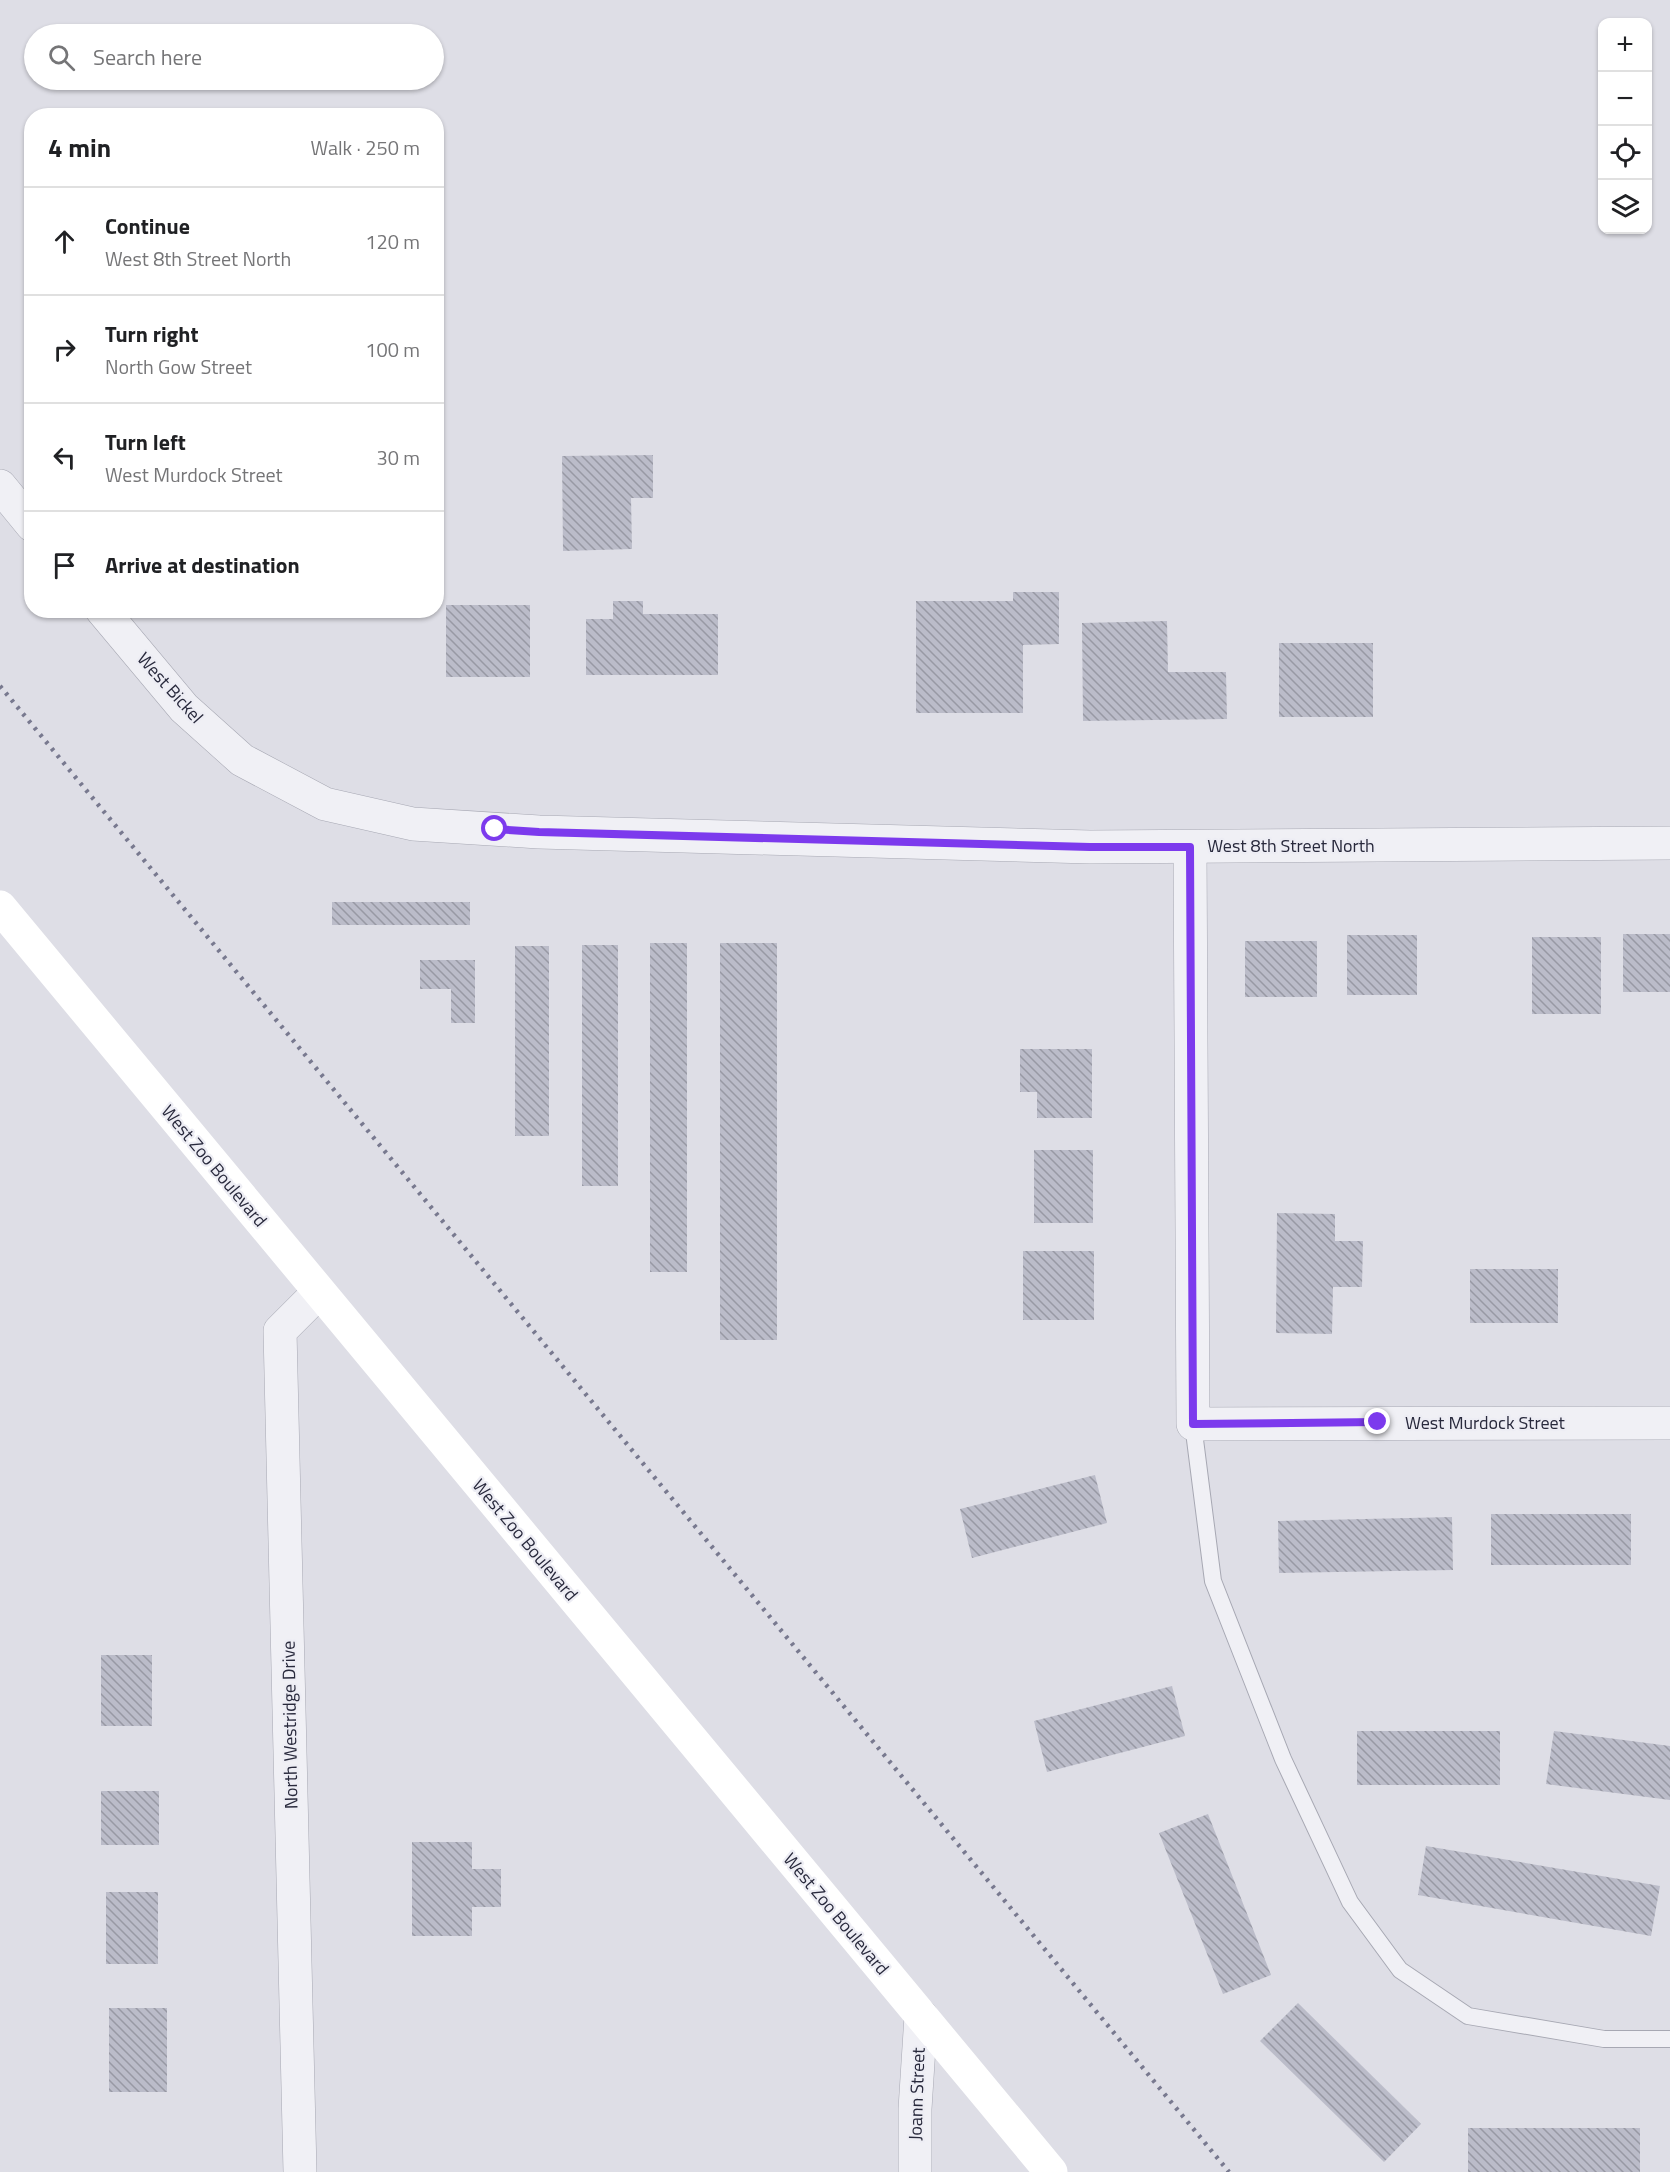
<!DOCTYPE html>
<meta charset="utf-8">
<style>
:root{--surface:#fff;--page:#f2f2f2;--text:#202124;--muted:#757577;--line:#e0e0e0}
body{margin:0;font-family:"Titillium Web",sans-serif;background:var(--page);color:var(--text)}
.controls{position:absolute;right:18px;top:18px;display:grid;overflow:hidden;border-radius:12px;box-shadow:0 2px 4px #0004}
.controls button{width:54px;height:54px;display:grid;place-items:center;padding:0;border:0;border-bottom:2px solid var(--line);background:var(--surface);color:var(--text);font:30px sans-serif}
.stop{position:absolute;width:18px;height:18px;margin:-14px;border:4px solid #7c3aed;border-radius:50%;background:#fff}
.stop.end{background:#7c3aed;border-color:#fff;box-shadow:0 2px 6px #0008}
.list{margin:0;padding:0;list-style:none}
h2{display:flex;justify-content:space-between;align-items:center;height:78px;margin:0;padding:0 24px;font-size:26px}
h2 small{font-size:20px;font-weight:400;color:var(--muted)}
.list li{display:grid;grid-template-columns:39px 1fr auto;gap:18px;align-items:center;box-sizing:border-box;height:108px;padding:0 24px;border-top:2px solid var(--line)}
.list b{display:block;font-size:22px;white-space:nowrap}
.list p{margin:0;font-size:20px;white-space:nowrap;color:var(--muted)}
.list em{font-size:20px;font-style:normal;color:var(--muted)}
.icon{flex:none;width:33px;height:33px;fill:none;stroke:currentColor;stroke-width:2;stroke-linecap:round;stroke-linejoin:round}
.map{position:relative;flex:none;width:1670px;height:2172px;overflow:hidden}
.search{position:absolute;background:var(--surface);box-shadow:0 2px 4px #0004;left:24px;top:24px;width:420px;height:66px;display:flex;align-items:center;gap:15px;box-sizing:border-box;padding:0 21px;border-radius:33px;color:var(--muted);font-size:22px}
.panel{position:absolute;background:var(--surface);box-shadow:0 2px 4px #0004;left:24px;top:108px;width:420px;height:510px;border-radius:24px}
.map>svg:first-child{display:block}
.building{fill:url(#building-back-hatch)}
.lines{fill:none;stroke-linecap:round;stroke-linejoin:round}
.lane-casing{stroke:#a7a8b3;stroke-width:18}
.street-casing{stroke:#a7a8b3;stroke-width:34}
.lane{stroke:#f0f0f5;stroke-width:16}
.street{stroke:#f0f0f5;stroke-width:33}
.secondary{stroke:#fff;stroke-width:33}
.rail{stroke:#78798f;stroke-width:4.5;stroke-dasharray:3 6;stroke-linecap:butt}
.route{stroke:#7c3aed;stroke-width:8}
.labels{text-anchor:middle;stroke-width:4.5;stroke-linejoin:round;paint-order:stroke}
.street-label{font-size:18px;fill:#28293c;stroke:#ededf4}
</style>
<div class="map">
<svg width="1670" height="2172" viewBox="0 0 1670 2172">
<defs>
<pattern id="building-back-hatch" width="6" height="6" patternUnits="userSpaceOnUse" patternTransform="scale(1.5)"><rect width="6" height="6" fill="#bbbcc9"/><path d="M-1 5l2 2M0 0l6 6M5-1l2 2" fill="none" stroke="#9899a4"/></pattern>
</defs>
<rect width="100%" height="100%" fill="#dedee6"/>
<g class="building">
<path d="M653,455V498H631L632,549L563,551L562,456Z"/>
<path d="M1013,592H1059V644L1023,645V713H916V601H1013Z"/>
<path d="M613,601H643V614H718V675H586V619H613Z"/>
<rect x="446" y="605" width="84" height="72"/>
<path d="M1167,621L1168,672H1226L1227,719L1083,721L1082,623Z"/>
<rect x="1279" y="643" width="94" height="74"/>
<rect x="332" y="902" width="138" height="23"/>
<rect x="1623" y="934" width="47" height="58"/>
<rect x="1347" y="935" width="70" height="60"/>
<rect x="1532" y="937" width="69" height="77"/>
<rect x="1245" y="941" width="72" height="56"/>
<rect x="650" y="943" width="37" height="329"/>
<rect x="720" y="943" width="57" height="397"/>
<rect x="582" y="945" width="36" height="241"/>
<rect x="515" y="946" width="34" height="190"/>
<path d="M420,960H475V1023H451V989H420Z"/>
<path d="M1020,1049H1092V1118H1037V1092H1020Z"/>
<rect x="1034" y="1150" width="59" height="73"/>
<path d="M1277,1213L1335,1214V1241H1363L1362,1287H1333L1332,1334L1276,1333Z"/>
<rect x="1023" y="1251" width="71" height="69"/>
<rect x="1470" y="1269" width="88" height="54"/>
<path d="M1095,1475L1107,1523L972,1558L960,1509Z"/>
<rect x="1491" y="1514" width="140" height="51"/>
<path d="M1452,1517L1453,1570L1279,1573L1278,1521Z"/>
<rect x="101" y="1655" width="51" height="71"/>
<path d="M1172,1686L1185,1736L1047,1772L1034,1721Z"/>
<rect x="1357" y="1731" width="143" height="54"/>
<path d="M1554,1731L1670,1746V1800L1546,1784Z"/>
<rect x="101" y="1791" width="58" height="54"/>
<path d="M1208,1814L1271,1975L1223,1994L1159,1833Z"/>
<path d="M412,1842H472V1869H501V1907H472V1936H412Z"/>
<path d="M1426,1846L1660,1886L1651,1936L1418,1895Z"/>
<rect x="106" y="1892" width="52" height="72"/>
<path d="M1298,2003L1421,2124L1384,2162L1260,2041Z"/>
<rect x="109" y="2008" width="58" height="84"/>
<rect x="1468" y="2128" width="172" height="44"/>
</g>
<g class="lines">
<defs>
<path id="lane" d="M1193,1424L1213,1581L1283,1759L1350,1902L1400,1970L1468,2016L1604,2039H1670"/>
<g id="street">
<path d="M0,486L32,525"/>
<path d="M102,610L184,708L242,760L325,804L413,824L539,832L1090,847L1670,843"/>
<path d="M1190,847L1193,1424L1670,1423"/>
<path d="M300,2172L280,1331L318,1293"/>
<path d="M915,2172V2109L921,2016"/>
</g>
</defs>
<use href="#lane" class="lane-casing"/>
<use href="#street" class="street-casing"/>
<use href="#lane" class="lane"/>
<use href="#street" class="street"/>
<path class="secondary" d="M0,907L1051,2172"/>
<path class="rail" d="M0,686L1229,2172"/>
</g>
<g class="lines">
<path class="route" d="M495,829L539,832L1090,847H1190L1193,1424L1378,1422"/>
</g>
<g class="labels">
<g class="street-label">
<text transform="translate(170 688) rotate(48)" y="6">West Bickel</text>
<text x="1291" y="852">West 8th Street North</text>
<text transform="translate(214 1166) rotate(50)" y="6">West Zoo Boulevard</text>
<text x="1485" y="1429">West Murdock Street</text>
<text transform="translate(525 1540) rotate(50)" y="6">West Zoo Boulevard</text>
<text transform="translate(290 1725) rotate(-91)" y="6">North Westridge Drive</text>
<text transform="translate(836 1914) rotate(50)" y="6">West Zoo Boulevard</text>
<text transform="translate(917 2094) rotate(-88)" y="6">Joann Street</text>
</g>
</g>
</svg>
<div class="controls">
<button>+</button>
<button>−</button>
<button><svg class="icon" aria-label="locate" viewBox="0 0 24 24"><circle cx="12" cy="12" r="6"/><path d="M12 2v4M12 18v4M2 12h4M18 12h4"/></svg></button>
<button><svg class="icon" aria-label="layers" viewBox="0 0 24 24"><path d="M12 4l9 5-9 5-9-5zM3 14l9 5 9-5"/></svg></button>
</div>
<div class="stop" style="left:495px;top:829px"></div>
<div class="stop end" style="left:1378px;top:1422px"></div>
<div class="search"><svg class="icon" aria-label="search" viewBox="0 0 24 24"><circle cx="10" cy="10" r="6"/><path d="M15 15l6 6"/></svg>Search here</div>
<section class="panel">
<h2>4 min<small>Walk · 250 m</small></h2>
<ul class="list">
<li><svg class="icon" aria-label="ahead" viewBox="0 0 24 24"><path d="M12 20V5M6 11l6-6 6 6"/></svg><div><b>Continue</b><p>West 8th Street North</p></div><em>120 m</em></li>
<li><svg class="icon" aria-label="right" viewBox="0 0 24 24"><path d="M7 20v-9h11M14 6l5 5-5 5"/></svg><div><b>Turn right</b><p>North Gow Street</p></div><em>100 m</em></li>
<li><svg class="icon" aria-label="left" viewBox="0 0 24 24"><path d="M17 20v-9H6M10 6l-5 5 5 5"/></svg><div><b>Turn left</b><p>West Murdock Street</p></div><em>30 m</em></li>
<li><svg class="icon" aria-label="arrive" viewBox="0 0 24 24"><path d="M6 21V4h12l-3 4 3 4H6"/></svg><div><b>Arrive at destination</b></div></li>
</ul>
</section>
</div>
